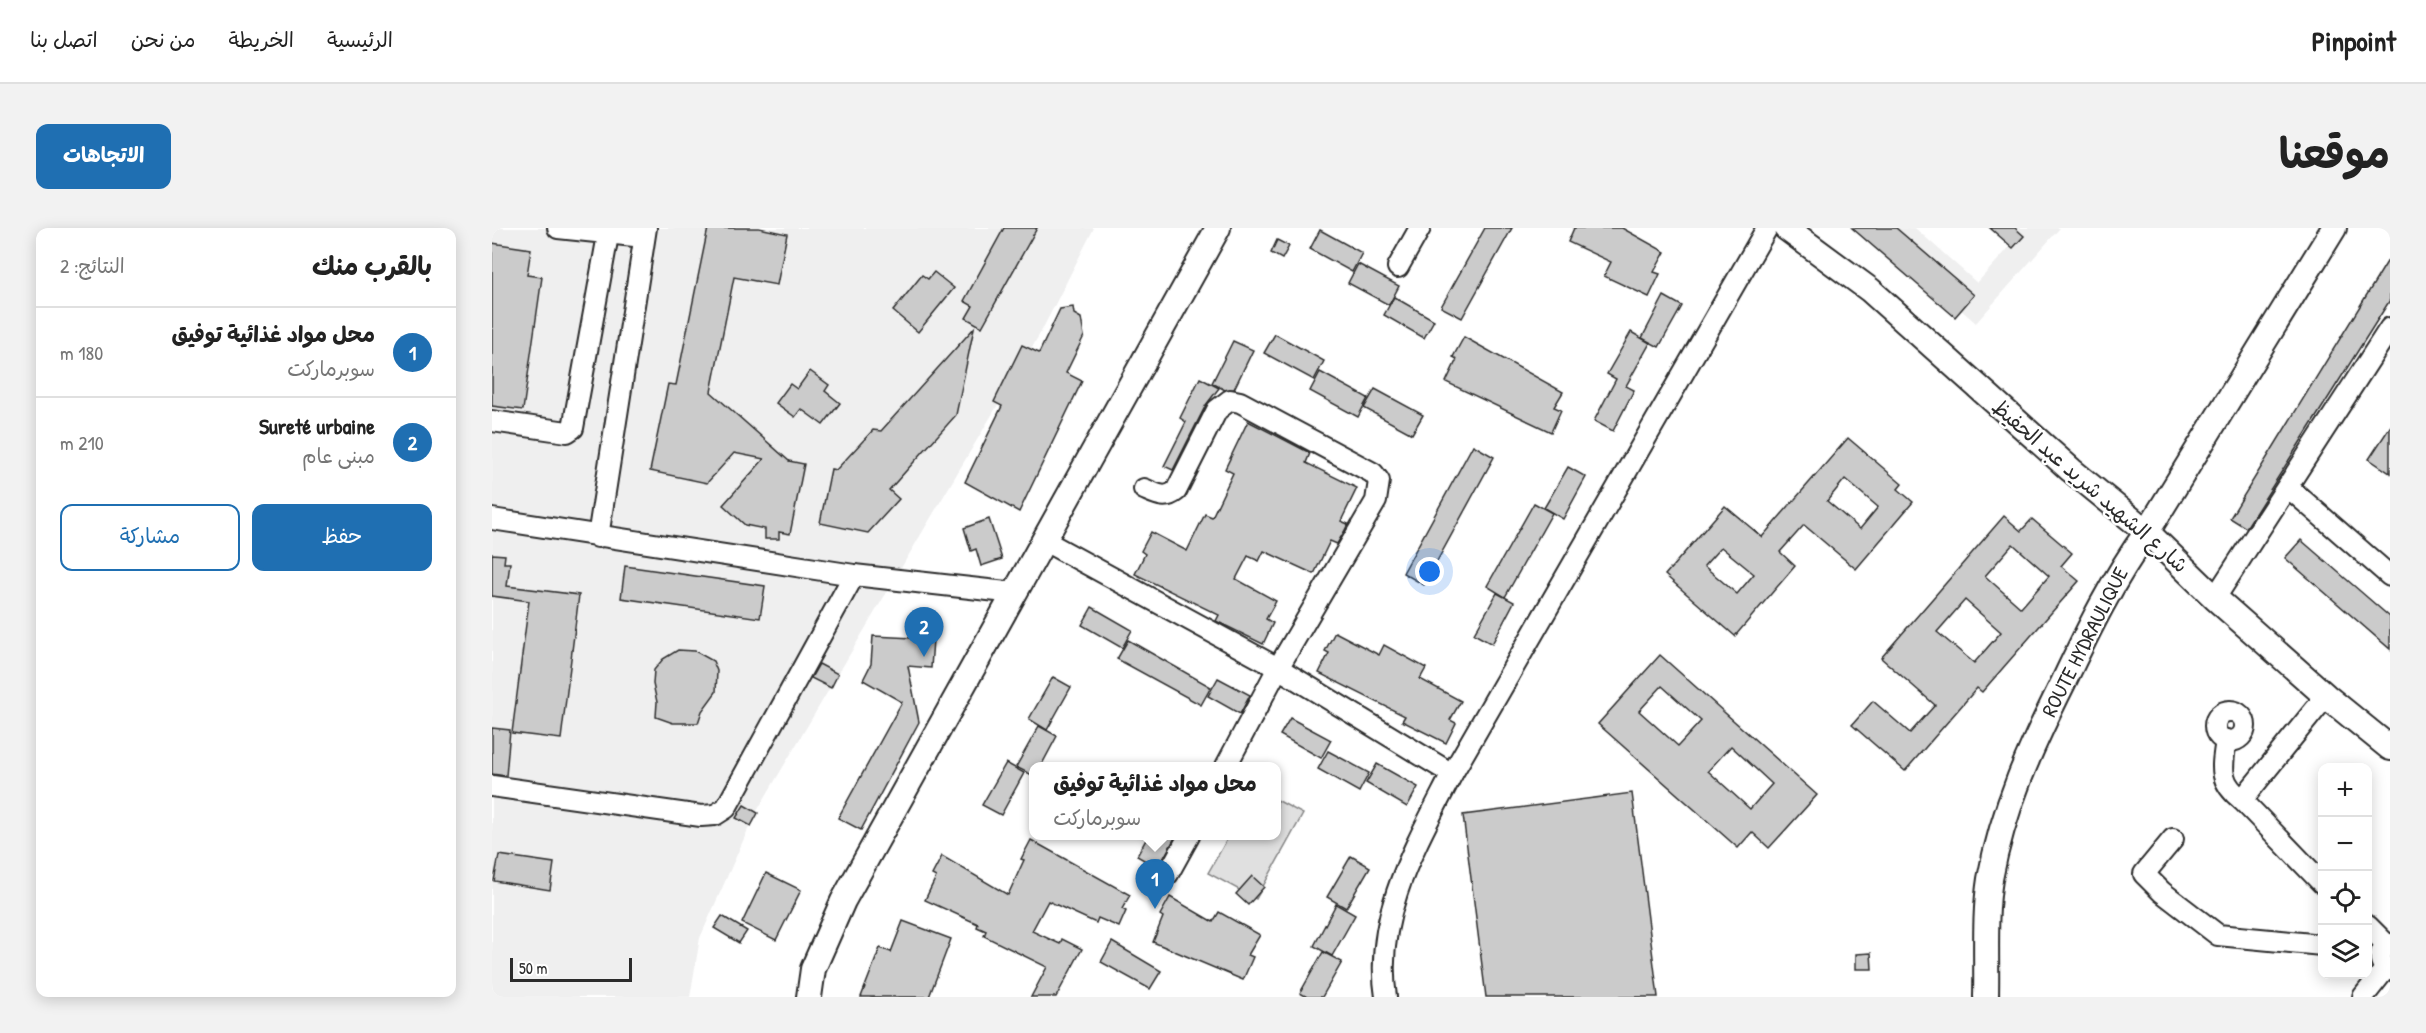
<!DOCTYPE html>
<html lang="ar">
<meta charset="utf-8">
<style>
:root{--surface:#fff;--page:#f2f2f2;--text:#222;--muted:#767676;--line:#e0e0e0;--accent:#1f6fb2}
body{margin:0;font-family:"Patrick Hand","Playpen Sans Arabic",sans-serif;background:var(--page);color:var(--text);direction:rtl}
.controls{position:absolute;right:18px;bottom:18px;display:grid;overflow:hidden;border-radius:12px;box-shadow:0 3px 15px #0003}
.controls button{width:54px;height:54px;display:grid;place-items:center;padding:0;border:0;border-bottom:2px solid var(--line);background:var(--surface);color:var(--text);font:30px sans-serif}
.scale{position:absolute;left:18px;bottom:15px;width:122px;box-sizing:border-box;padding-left:6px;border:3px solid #2b2b2b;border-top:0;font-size:16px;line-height:21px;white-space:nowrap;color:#2b2b2b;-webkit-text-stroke:4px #fff;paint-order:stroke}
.you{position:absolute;left:938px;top:344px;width:21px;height:21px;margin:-15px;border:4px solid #fff;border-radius:50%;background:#1a73e8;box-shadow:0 0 0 9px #1a73e833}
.badge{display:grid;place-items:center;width:39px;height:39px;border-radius:50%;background:var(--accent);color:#fff;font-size:20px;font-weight:700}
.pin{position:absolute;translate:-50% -50px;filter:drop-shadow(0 2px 3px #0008)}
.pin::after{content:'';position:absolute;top:32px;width:21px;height:18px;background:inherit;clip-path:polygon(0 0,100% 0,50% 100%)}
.popup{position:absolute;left:537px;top:534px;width:252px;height:78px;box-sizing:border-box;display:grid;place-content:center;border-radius:12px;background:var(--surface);filter:drop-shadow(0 2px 4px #0005);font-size:20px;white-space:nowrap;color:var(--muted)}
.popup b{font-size:22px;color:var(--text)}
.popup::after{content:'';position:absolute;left:50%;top:100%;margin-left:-12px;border:12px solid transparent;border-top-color:var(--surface)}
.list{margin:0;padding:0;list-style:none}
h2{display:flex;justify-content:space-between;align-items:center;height:78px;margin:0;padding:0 24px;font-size:26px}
h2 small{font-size:20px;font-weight:400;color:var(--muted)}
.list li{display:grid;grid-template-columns:39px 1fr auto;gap:18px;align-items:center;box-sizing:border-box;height:90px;padding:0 24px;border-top:2px solid var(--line)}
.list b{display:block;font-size:22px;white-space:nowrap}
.list p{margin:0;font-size:20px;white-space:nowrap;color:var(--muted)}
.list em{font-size:20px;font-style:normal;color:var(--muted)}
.actions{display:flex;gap:12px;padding:18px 24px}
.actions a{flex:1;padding:14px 0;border:2px solid var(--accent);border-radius:12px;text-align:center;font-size:21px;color:var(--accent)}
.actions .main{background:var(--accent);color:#fff}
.icon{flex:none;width:33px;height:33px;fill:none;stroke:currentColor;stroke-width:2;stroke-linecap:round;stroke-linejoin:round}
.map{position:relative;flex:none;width:1898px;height:769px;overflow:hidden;direction:ltr;border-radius:12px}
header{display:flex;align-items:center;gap:36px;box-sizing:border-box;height:84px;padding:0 30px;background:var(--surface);border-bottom:2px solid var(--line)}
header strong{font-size:28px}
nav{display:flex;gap:33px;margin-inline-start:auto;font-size:21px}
.intro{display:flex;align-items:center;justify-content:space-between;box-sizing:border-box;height:144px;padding:0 36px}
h1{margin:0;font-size:42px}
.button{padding:15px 27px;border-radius:12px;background:var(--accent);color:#fff;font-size:21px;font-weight:700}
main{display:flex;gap:36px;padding:0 36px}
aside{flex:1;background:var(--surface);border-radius:12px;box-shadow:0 3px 15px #0003}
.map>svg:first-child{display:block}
.built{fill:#efefef}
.green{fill:#e0e0e0;stroke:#868686;stroke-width:1.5}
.building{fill:#cbcbcb;stroke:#2b2b2b;stroke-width:1.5;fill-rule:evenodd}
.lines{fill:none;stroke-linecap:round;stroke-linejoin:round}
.minor-casing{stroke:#2b2b2b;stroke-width:24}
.major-casing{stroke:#2b2b2b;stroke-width:28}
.minor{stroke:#fff;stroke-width:20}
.major{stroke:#fff;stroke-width:24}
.labels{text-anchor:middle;stroke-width:5;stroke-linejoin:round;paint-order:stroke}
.street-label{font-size:21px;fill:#2b2b2b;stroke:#fff}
</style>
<header>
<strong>Pinpoint</strong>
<nav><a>الرئيسية</a><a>الخريطة</a><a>من نحن</a><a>اتصل بنا</a></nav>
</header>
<div class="intro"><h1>موقعنا</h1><a class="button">الاتجاهات</a></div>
<main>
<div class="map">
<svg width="1898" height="769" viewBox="0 0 1898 769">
<rect width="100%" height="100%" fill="#fff"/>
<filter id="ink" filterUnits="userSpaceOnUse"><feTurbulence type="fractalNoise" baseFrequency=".0167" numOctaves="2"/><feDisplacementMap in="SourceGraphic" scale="12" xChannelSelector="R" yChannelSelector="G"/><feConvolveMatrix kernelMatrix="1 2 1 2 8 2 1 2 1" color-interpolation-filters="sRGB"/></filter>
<g filter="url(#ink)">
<g class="built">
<path d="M0,0H602L549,104L262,588L208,710L198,769H0Z"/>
<path d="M1376,0H1423L1485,55L1524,12L1512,0H1568L1484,95Z"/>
</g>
<path class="green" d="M785,572L811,586L764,671L716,645L737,608H784Z"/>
<g class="building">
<path d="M216,0H267L295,6L285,57L242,49L219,164L297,233L312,236L298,306L287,304V311H273V301L253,297L231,277L272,231L242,225L215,255L158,243L176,156L184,157Z"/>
<path d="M512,0H545L490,99L474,90L481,78L472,73Z"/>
<path d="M993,0H1020L970,90L949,79Z"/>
<path d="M1082,0H1130L1173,24L1162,44L1168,46L1157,69L1112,48L1119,34L1076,14Z"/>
<path d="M1360,0H1404L1482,67L1463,89Z"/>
<path d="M1498,0H1523L1532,8L1521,20Z"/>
<path d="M828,2L870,25L860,44L818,21Z"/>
<path d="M785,12L797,18L790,31L779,25Z"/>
<path d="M0,15L39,21L35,47L50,49L31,182L0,178Z"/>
<path d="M1898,29V72L1754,300L1738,290Z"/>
<path d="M866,36L907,58L897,77L856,55Z"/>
<path d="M442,44L462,60L426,104L401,83L430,47L436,51Z"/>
<path d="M1172,68L1190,78L1167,119L1150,110Z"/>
<path d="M902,69L942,92L932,110L892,87Z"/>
<path d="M581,79L582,86L589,90L592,108L574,145L590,153L527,284L473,254L510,178L502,174L530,117L547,125L568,81Z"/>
<path d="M482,100L464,187L397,262L407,271L376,305L328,295L339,241L344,242L381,202L389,203Z"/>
<path d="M1139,104L1158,115L1134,158L1142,162L1121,203L1102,193L1124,151L1115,146Z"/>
<path d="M783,106L832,133L822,152L772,125Z"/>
<path d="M972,109L1071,164L1062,179L1069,182L1059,204L954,154L965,131L961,129Z"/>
<path d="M741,113L761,122L742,161L733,162L720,155Z"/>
<path d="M318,143L337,157L333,163L348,175L331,197L309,181L303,189L284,175L298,156L305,161Z"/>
<path d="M828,144L876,170L866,189L818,163Z"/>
<path d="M708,150L727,160L714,177L681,242L672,238L694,194L688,190Z"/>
<path d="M883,161L931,187L920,206L872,180Z"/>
<path d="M756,193L818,225L814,235L865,260L849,293L856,296L852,304L845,316L838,313L822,346L772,323L767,333L756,328L744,351L784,373L774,391L781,395L771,416L724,393L727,387L643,346L653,326L649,323L659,304L695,323L713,286L720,289L741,245L733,241Z"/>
<path d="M1898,199V245L1877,231Z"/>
<path d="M1356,210L1410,256L1406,261L1421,274L1364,341L1312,297L1288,324L1303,338L1243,408L1173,347L1233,278L1270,309ZM1353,251L1386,279L1368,301L1335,273ZM1229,319L1262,346L1245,366L1212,338Z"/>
<path d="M981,217L1002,229L932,357L911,345Z"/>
<path d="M1076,239L1094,249L1071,291L1052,280Z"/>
<path d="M1042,275L1060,285L1013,369L995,358Z"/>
<path d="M1512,288L1529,303L1540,291L1580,325L1569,338L1587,353L1490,464L1485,460L1413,543L1360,497L1381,473L1418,505L1443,477L1389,430ZM1521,316L1557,348L1529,380L1493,348ZM1473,372L1509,404L1482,435L1445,404Z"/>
<path d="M497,291L510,331L489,338L484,321L479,323L472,300Z"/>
<path d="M1809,312L1898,389V421L1793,330Z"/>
<path d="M0,326L13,327L12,335H18L15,358L87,367L69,511L20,505L37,373L0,368Z"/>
<path d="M133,338L273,358L268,390L129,370Z"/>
<path d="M1005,365L1022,374L1000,416L982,406Z"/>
<path d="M600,379L640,402L630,420L590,397Z"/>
<path d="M843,404L887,427L892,417L934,440L928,451L969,473L958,492L964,495L954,515L910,493L913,488L827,445L837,425L833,423Z"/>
<path d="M381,408L441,411L439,440L416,438L427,494L369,602L346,590L410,474L371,452L379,436Z"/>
<path d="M636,412L719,459L709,477L625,431Z"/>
<path d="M186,422L203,423L221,433L225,443L224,464L210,483L206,495H181L164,489L165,474L161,456L162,442L171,431Z"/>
<path d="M1168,427L1325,567L1277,620L1260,604L1246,620L1106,496ZM1170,458L1209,493L1186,518L1147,483ZM1239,518L1280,556L1258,581L1216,543Z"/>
<path d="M327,436L346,446L339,460L319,450Z"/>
<path d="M561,449L579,459L555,502L537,491Z"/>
<path d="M726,450L758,467L748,486L716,468Z"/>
<path d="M798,490L839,512L829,530L788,507Z"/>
<path d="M547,498L565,508L549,538H542V548L524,539Z"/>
<path d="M0,500L18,502L14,548L0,546Z"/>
<path d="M836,523L877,545L867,564L826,541Z"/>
<path d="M514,535L532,545L509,587L490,577Z"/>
<path d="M885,536L926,559L915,579L874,555Z"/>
<path d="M1140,565L1166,769H994L971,587Z"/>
<path d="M252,577L266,585L259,598L244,590Z"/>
<path d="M656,608H684L666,640L645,628Z"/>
<path d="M539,612L638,667L630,681L634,683L627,699L606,690L604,695L556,673L540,703L568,716L570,711L590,721L564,769H539L555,739L492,708L494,703L485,699L486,696L433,672L444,649L440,647L450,628L516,667L532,632L529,631Z"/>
<path d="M7,627L62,635L58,662L2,653Z"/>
<path d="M859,628L878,639L854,680L835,669Z"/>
<path d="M274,645L309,662L284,712L250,695Z"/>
<path d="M760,648L772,659L756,677L744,666Z"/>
<path d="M678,669L721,694L727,684L768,707L756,727L761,729L751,752L661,714L671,689L668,687Z"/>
<path d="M844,676L863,687L840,728L822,718Z"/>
<path d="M230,688L255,703L247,715L222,700Z"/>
<path d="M411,693L459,711L437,769H369L388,720L399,724Z"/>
<path d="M620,714L669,743L658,761L609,734Z"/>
<path d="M831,724L850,734L830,769H815L808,765Z"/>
<path d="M1379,725L1380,741H1364V726Z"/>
</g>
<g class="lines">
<defs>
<g id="minor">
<path d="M66,0L152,9"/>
<path d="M906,39L928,0"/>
<path d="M0,193L75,204L81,200L116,7"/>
<path d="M1797,260L1898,348"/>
<path d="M652,261C664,266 673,272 684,263L725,182L738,172L748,174L881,245L887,253L884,273L786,440L734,538"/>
<path d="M0,291L362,347L523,365"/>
<path d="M106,309L154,0"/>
<path d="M551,312L786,440L960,546"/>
<path d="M1723,370L1898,100"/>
<circle cx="1738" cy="498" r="15"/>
<path d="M1734,512C1730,540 1726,553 1750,572"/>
<path d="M0,558L209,588L223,587L234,580L362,347"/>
<path d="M1681,611L1652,646L1670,664L1726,707L1830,717"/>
<path d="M676,646L697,608"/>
<path d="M1830,655L1750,572L1834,468"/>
<path d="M1876,698L1895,717"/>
<path d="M1898,716C1886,722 1885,735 1898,742"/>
<path d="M894,769C881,688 925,615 960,546L1275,0"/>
<path d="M1871,769L1894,740"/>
</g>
<g id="major">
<path d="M1294,0L1378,62L1579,242L1655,304L1723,370L1834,468L1898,520"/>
<path d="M317,769L321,741L351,673L726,0"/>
<path d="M1494,769C1495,730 1492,689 1498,651C1511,580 1539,519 1571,455C1596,402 1621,351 1655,304L1842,0"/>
</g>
</defs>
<use href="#minor" class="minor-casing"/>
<use href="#major" class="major-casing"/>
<use href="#minor" class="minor"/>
<use href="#major" class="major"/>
</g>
</g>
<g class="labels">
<g class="street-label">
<text transform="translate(1598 258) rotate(41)" y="7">شارع الشهيد شريد عبد الحفيظ</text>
<text transform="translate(1593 414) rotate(-63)" y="7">ROUTE HYDRAULIQUE</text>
</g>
</g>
</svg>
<div class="controls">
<button>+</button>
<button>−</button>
<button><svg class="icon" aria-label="locate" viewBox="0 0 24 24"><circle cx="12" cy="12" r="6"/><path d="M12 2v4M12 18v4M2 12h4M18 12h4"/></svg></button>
<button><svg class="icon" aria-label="layers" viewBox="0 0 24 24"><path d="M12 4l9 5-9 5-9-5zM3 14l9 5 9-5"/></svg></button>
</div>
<div class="scale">50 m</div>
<div class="you"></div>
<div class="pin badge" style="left:663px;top:681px">1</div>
<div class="popup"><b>محل مواد غذائية توفيق</b>سوبرماركت</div>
<div class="pin badge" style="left:432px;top:429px">2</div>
</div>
<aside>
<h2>بالقرب منك<small>النتائج: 2</small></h2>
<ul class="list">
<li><span class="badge">1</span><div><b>محل مواد غذائية توفيق</b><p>سوبرماركت</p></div><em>180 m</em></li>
<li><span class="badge">2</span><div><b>Sureté urbaine</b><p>مبنى عام</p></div><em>210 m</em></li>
</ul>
<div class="actions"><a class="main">حفظ</a><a>مشاركة</a></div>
</aside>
</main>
